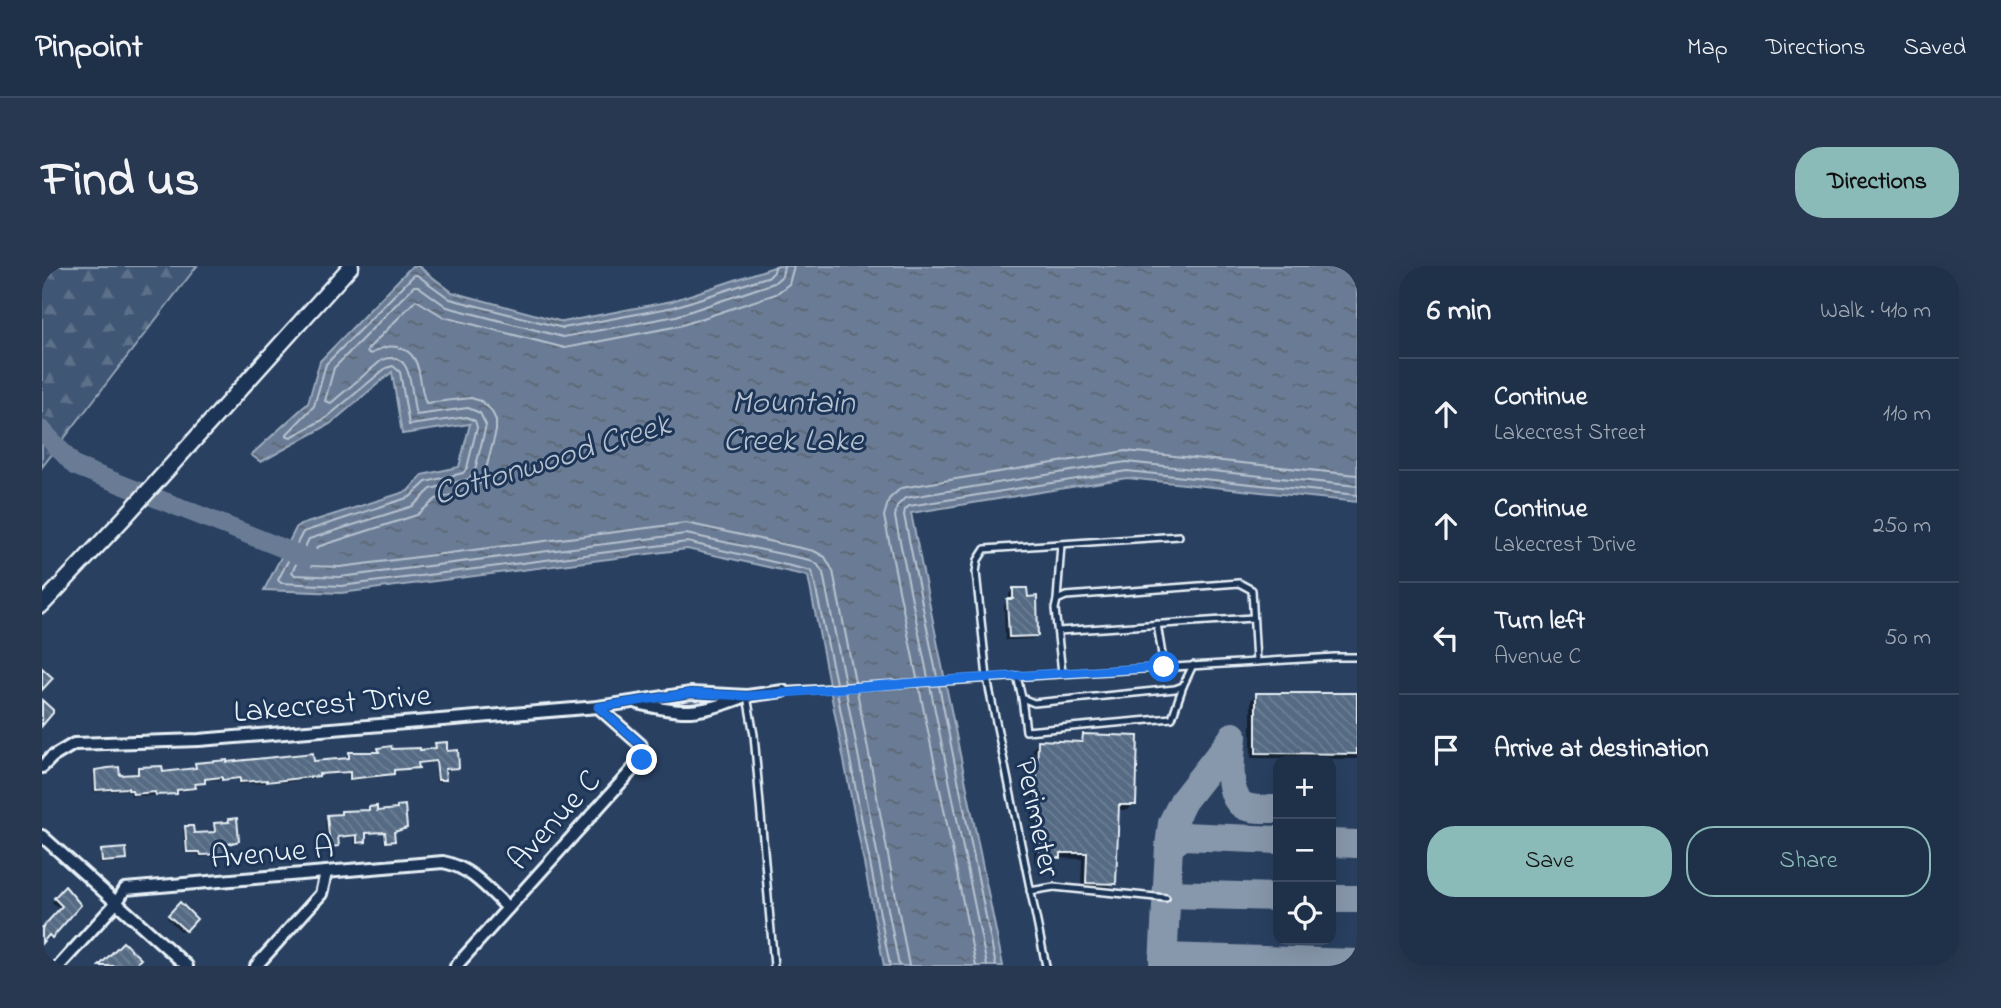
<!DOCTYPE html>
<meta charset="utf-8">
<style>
:root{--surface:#1f3049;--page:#273850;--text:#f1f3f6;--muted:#a1a9b4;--line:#3c4b61;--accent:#8bbbb9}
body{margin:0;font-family:"Indie Flower",sans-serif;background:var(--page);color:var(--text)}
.controls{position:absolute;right:21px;bottom:21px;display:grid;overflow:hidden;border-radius:14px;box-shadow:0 7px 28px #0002}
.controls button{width:63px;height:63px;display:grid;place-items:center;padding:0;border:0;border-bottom:2px solid var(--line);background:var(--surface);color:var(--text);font:35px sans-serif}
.stop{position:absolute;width:21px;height:21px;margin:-16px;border:5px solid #1a73e8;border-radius:50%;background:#fff}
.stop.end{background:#1a73e8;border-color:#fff;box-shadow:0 2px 7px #0008}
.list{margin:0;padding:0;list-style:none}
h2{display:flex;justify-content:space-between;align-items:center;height:91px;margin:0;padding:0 28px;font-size:30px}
h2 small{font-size:23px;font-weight:400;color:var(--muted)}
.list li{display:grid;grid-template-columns:46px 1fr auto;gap:21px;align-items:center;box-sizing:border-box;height:112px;padding:0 28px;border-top:2px solid var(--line)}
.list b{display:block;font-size:26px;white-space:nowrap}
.list p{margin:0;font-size:23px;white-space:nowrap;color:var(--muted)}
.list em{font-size:23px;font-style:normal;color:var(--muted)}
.actions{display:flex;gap:14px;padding:21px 28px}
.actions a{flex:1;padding:16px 0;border:2px solid var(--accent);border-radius:28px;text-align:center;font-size:24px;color:var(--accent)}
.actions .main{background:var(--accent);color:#111}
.icon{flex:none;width:38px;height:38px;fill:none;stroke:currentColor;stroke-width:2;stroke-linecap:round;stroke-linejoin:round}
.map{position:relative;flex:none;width:1315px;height:700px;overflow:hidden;border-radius:28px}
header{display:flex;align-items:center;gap:42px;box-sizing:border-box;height:98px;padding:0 35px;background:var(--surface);border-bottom:2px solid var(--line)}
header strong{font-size:33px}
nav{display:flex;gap:38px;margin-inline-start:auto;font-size:24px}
.intro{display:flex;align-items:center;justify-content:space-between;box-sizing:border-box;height:168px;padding:0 42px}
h1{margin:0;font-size:49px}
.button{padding:18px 32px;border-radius:28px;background:var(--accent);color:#111;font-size:24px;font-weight:700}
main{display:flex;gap:42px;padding:0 42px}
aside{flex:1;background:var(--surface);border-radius:28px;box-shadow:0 7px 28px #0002}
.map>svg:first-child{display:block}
.forest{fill:url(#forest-firs);stroke:#94a4b6;stroke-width:2}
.water{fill:url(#water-ripples);stroke:#9dabbd;stroke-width:2}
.shadow{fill:#0007}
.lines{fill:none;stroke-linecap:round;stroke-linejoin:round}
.shore{stroke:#b6c2d0;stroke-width:2}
.river{stroke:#6b7c95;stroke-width:19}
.taxiway{stroke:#8898ac;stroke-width:28}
.building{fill:url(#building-back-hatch);stroke:#e8f1f8;stroke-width:2}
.service-casing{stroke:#e8f1f8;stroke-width:10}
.minor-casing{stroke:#e8f1f8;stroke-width:16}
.tertiary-casing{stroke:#e8f1f8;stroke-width:19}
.service{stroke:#1d3557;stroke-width:5}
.minor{stroke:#1d3557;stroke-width:10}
.tertiary{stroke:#1d3557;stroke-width:14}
.route{stroke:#1a73e8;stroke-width:9}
.labels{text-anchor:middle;stroke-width:6;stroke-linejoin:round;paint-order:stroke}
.street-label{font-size:32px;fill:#e8f1f8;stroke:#1d3557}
.water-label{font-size:33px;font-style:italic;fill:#b6c2d0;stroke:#1d3557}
</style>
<header>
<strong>Pinpoint</strong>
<nav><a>Map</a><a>Directions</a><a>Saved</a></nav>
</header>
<div class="intro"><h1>Find us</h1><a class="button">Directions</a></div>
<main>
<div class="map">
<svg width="1315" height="700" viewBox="0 0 1315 700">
<defs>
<pattern id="forest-firs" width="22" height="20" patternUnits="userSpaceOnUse" patternTransform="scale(1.75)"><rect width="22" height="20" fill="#415774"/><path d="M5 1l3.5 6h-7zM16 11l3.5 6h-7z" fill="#5c7089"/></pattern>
<pattern id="water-ripples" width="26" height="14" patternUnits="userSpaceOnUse" patternTransform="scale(1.75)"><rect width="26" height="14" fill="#6b7c95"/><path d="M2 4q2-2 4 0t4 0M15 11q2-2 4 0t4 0" fill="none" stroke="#5a6573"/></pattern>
<pattern id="building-back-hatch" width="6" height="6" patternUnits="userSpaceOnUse" patternTransform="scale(1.75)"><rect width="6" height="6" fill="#556a83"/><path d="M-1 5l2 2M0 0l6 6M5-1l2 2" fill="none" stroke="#6d8095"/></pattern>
</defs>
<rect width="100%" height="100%" fill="#294061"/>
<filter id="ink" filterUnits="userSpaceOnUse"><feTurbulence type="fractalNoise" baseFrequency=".0143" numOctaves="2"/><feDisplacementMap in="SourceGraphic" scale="14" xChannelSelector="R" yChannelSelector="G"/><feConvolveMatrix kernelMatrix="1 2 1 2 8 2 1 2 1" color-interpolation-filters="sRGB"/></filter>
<g filter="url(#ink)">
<path class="forest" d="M0,0H155L0,201Z"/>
<path class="water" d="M370,0H376L410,26L521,56L630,35L735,0H1315V236L1085,212L869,247L961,700H842L766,310L645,283L299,327L222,324L255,260L366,225L380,209L417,201L428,158L360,168L350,106L288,158L219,196L209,189L266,137L278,95Z"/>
<g class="shadow">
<path d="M971,324L995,369L990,373L963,374L962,339L967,335V328Z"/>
<path d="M1215,428L1315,429V493L1209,492V434Z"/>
<path d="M1041,470L1092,538L1086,544H1075L1072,617L1066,623L1039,622L1040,593L1017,592L1011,597L992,596L993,557H989L991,482L997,476L1035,478Z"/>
<path d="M394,478L415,501L413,504H402V513L400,516H394L393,497L374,498L372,504L350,505L348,510L321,513L306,514V508L276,509L273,512L245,516L196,518V514H161L159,519L152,520L149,524L133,526L131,529L89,530L88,525L84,526V524L52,526L51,508L54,506L76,511L94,510L97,503L119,508L152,504L154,499L305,494L308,488L335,487L337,483L392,484Z"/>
<path d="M356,542L363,562L350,567L351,574L348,577H342L341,567L322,568L323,576L320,578L313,579V571L294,572L295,579L286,582L283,554L286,551L300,546H324L328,543L334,547L353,544Z"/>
<path d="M187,555L195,575L181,580L182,587L180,590L157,591V588L143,587L141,564L144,562L150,569L171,568L170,562L173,559Z"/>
<path d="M60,585L83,594L81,596L58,598V588Z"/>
<path d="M23,623L37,639L7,673L4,670L0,674V664L19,644L10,636Z"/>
<path d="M138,639L153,653L140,666L125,652Z"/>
</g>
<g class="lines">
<g class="shore">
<path d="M733,0L732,6L728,10L632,41L521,62L408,33L375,9H372L284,98L272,140L244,169L249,171L284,152L344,102L351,100L358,106L367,159L425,151L433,155L435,161L425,202L421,207L384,216L368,231L261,266L236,314L239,317L299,320L645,276L770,305L794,417"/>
<path d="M742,0L740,10L732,17L634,50L521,71L405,41L376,20H372L292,102L283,135L289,137L340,94C373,81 368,130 374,149L426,142L438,147L444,159L433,204L427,213L389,223L371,240L267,273L250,306L253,309L298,311L644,268L768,294L776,299L781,307L803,417"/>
<path d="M752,0L747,18L734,28L637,60L523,82L402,51L374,34L326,83L325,86L329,88C337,83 345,79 355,81C383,87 375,118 384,137L429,132L439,135L449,144L454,154V165L443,207L438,217L426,225L394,233L375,249L275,281L267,297L270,300L298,301L644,257L772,285L783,291L791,305L813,416"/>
<path d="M895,411L862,249L863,244L867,240L1085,205L1315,229"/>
<path d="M875,412L842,250L847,233L859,222L1084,185L1315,209"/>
<path d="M886,412L853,251L855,240L863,232L1084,196L1315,220"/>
<path d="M888,420L945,700"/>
<path d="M897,420L954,700"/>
<path d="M877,421L934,700"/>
<path d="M815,425L867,700"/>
<path d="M795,426L848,700"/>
<path d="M804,426L857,700"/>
</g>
<path class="river" d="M0,164L33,200L263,291L267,290"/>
<g class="taxiway">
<path d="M1191,470C1189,488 1183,529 1202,540C1211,544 1226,543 1236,543"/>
<path d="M1289,577L1315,578"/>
<path d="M1127,580L1130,557L1141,535L1191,471"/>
<path d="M1125,628L1236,631"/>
<path d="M1289,633H1315"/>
<path d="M1121,691L1315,697"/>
<path d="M1121,700L1127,580L1141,570L1236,574"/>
</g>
</g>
<g class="building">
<path d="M971,322H985L986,331L995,330L996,370L967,371L965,333H971Z"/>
<path d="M0,402L11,412L0,424Z"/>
<path d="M1214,427H1315V488L1214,487Z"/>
<path d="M0,434L11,444V447L0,460Z"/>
<path d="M1041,468L1096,470L1094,539H1077L1074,618L1044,617L1045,587H1019V592L997,591L998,552H994L996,474L1040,476Z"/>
<path d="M405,476V485L416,484L417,502L403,503L404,514H396L394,495L376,497L377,502L352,504V508L325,511L308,513V506L277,508V510L225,516V514L198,516V512L180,514V511L163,513V517L153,518L154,522L135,524V528L114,529L113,526L91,528L90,524H86V522L54,524L53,504L66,502L77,501L78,509L96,508V501L120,500L121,506L154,502L153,497L185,494V496L271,487L272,495L307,492V486H337L336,482L349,480L350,483L378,482V484L394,482L393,477Z"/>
<path d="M363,539L365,562L352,566L353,575L344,576L343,566L324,567V576L315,577V569L296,571L297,580L288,581L285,549L299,548V545L327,544V541L335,540V545L355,543V540Z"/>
<path d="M195,552L197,575L183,579L184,588L159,589L158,586H145L143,560H151L152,567L173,566L172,557L187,556L186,553Z"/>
<path d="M84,582L85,594L60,596L59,584Z"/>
<path d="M23,620L39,639L10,672L7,669L0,677V662L20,640L12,632Z"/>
<path d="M138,636L155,653L144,665L126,649Z"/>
<path d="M81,676L99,693L92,700H57Z"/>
</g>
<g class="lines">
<defs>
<g id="service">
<path d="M1015,334L1019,278"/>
<path d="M1115,358L1122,401"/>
<path d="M1016,365L1211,352"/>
<path d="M1020,407L1013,343L1015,334L1024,330L1197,317L1210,324L1214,396"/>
<path d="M975,410L980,432L992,437L1133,423L1141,420L1151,399"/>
<path d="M742,425L1293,391H1315"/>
<path d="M705,430L712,469L732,700"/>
<path d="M980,432L984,465L1130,452L1141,420"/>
<path d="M988,625L1012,621L1124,632"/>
<path d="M1004,700L945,412L934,306L936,294L943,283L1137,270"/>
</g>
<g id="minor">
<path d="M596,437C641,449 656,448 699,432"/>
<path d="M0,501L10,491L32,478L157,474L556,441L649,427L705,430L741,425"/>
<path d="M0,570L145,700"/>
<path d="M17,700L75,636L83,623L401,596C428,601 446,623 466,642"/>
<path d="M214,700L279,628L284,607"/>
<path d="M414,700L600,493L599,479L556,441"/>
</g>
<path id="tertiary" d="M0,339L81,253L309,0"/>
</defs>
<use href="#service" class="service-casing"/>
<use href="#minor" class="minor-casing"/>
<use href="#tertiary" class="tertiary-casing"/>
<use href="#service" class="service"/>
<use href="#minor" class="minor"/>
<use href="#tertiary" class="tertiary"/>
</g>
</g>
<g class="lines" filter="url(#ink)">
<path class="route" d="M600,494L599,479L556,441L649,427L705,430L919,413L1122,401"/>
</g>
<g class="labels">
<g class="street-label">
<text transform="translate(290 436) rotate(-5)" y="11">Lakecrest Drive</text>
<text transform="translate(997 551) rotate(78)" y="11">Perimeter</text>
<text transform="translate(511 553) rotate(-48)" y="11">Avenue C</text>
<text transform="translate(230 585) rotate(-5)" y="11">Avenue A</text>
</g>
<g class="water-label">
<text x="751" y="146">Mountain<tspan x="751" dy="38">Creek Lake</tspan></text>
<text transform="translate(509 191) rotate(-17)" y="12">Cottonwood Creek</text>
</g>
</g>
</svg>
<div class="controls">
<button>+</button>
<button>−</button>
<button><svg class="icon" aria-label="locate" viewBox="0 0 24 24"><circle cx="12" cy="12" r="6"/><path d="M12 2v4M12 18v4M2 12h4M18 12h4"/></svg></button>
</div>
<div class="stop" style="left:1122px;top:401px"></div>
<div class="stop end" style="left:600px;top:494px"></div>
</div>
<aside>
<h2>6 min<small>Walk · 410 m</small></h2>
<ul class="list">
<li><svg class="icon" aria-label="ahead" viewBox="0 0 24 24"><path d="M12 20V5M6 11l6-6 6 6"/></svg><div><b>Continue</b><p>Lakecrest Street</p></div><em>110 m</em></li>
<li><svg class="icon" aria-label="ahead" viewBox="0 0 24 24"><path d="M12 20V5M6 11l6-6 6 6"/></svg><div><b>Continue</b><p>Lakecrest Drive</p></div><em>250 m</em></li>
<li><svg class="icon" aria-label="left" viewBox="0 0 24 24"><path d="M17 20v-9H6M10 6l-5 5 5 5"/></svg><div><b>Turn left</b><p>Avenue C</p></div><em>50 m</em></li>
<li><svg class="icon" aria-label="arrive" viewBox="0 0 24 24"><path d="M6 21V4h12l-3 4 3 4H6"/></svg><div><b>Arrive at destination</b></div></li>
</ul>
<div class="actions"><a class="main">Save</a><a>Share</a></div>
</aside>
</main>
